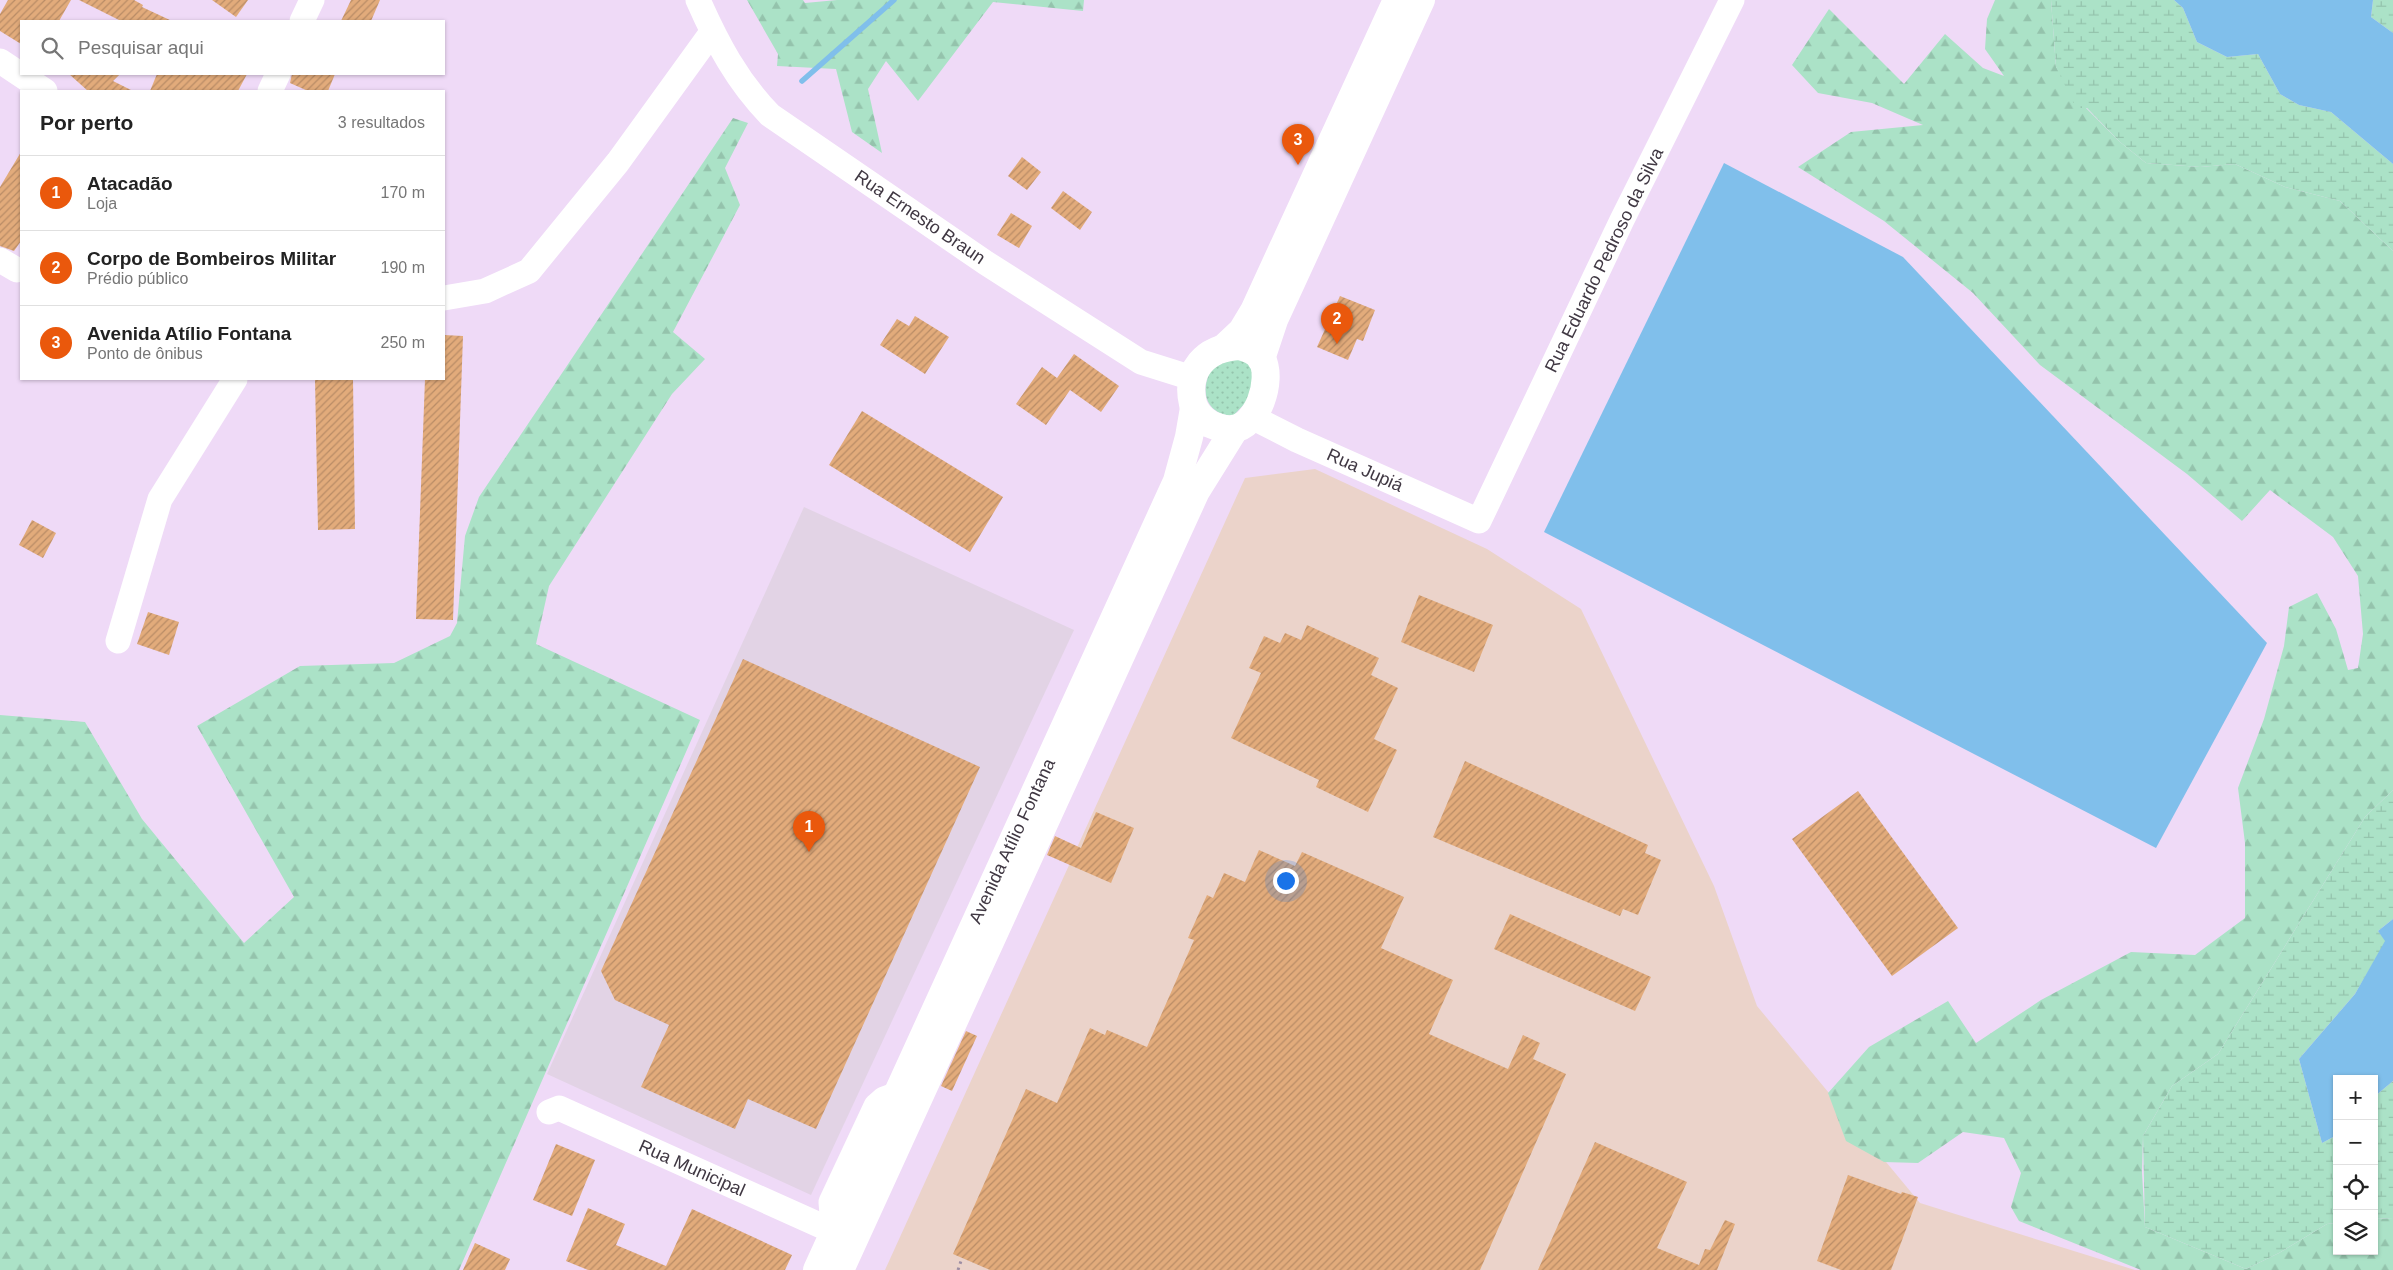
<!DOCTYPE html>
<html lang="pt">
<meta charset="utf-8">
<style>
:root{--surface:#fff;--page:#f2f2f2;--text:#222;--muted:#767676;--line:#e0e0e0;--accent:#ea580c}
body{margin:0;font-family:Helvetica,sans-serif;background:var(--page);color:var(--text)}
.controls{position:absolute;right:15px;bottom:15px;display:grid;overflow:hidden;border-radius:0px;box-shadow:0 1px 4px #0004}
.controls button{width:45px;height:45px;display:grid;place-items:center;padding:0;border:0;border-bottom:1px solid var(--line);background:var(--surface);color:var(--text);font:25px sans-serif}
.you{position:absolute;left:1285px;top:880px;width:18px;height:18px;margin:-12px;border:4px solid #fff;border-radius:50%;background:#1a73e8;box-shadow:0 0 0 8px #1a73e833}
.badge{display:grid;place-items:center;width:32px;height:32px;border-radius:50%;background:var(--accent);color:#fff;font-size:16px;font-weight:700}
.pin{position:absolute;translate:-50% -41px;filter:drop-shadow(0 1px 2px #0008)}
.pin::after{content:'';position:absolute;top:26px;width:18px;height:15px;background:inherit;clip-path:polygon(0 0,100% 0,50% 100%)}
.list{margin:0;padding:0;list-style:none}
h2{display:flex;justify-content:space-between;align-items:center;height:65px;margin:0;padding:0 20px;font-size:21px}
h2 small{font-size:16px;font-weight:400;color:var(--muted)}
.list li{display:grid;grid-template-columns:32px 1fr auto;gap:15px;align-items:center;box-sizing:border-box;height:75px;padding:0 20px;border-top:1px solid var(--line)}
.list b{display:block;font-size:19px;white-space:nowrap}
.list p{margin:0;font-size:16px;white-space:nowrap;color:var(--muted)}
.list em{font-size:16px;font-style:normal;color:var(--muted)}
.icon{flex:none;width:28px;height:28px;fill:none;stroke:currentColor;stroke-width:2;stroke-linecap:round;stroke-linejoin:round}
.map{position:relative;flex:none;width:2393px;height:1270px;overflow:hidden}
.search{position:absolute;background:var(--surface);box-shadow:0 1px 4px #0004;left:20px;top:20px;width:425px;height:55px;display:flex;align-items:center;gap:12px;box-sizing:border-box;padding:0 18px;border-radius:0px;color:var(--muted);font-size:19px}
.panel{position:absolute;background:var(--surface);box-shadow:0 1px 4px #0004;left:20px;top:90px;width:425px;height:290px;border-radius:0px}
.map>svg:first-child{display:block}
.commercial{fill:#e2d3e5}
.industrial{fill:#ebd3ca}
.grass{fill:url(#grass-dots)}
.forest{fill:url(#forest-firs)}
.wetland{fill:url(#wetland-marsh)}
.water{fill:#80bfeb}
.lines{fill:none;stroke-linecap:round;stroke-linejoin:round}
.stream{stroke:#80bfeb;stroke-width:5.5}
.building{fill:url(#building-hatch)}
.path{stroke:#9d8ea3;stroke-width:3;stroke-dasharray:2.5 4;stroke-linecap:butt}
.minor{stroke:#fff;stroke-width:25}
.major{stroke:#fff;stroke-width:28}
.labels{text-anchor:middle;stroke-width:4;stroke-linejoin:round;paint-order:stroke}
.street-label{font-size:18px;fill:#403843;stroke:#fff}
</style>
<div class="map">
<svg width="2393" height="1270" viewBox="0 0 2393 1270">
<defs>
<pattern id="grass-dots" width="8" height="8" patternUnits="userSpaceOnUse" patternTransform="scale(1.25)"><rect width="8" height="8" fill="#abe2c7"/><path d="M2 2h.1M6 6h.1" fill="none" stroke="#94c3ac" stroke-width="1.8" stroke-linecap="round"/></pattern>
<pattern id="forest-firs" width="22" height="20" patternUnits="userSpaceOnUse" patternTransform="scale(1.25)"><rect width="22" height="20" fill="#abe2c7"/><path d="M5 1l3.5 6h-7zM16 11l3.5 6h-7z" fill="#94c3ac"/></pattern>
<pattern id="wetland-marsh" width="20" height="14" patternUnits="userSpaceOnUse" patternTransform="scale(1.25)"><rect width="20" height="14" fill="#abe2c7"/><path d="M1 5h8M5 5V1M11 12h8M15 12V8" fill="none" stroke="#94c3ac"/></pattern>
<pattern id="building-hatch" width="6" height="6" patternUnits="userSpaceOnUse" patternTransform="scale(1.25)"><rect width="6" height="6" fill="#e2ab7b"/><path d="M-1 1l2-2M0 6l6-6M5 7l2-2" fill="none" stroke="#b98c66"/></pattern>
</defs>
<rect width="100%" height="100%" fill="#efdaf7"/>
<path class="commercial" d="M804,507L1074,630L811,1195L547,1074Z"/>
<path class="industrial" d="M1315,469L1487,549L1581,609L1714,886L1757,1006L1920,1203L2135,1270H885L1245,478Z"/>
<path class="grass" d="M1242,356L1254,369L1250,398L1233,416C1203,414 1199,387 1214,365Z"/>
<g class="forest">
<path d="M747,0H803L805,3L837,0H1084L1083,11L993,2L918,101L886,61L868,89L882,153L852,132L836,69L777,66L778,54Z"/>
<path d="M1995,0H2051L2056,67L2086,108L2120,142L2146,163L2200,167L2235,164L2285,187L2340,201L2393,251V790L2365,817L2218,1054L2172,1086L2143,1136L2142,1172L2145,1227L2246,1269L2279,1253L2327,1224L2337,1223V1251H2374V1219L2393,1218V1270H2141L2019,1221L2011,1207L2021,1173L2004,1138L1963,1132L1918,1163L1884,1162L1846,1141L1828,1093L1869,1047L1948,1001L1976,1043L2041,1000L2131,952L2195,955L2245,918V843L2238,788L2264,719L2284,646L2289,607L2317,593L2336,629L2348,670L2358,668L2363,634L2358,576L2333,537L2270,490L2242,521L2187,474L2040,365L1973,293L1884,221L1798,167L1851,132L1923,125L1872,103L1818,93L1792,65L1829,9L1904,84L1945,34L1983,68L2004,76L1985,49L1987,19Z"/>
<path d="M733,118L748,123L725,168L740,205L673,332L705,359L672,394L549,586L536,644L700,720L459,1270H0V715L85,722L142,819L244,943L294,897L197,726L300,666L394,663L450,636L457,623L465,536L479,497Z"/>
</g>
<g class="wetland">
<path d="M2051,0H2174L2183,8L2197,42L2227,57L2258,54L2280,94L2299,105L2331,112L2393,164V251L2340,201L2285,187L2235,164L2200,167L2146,163L2120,142L2087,108H2076L2056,67Z"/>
<path d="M2373,0H2393V33L2371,17Z"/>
<path d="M2393,790V919L2378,931L2386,941L2355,994L2299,1059L2322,1143L2337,1135V1223L2327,1224L2279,1253L2246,1269L2145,1227L2143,1136L2172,1086L2218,1054L2365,817Z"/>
<path d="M2393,1081V1218L2374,1219V1097Z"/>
</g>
<g class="water">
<path d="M2174,0H2373L2371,17L2393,33V164L2331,112L2299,105L2280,94L2258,54L2227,57L2197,42L2183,8Z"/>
<path d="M1724,163L1903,257L2267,643L2156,848L1544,532Z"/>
<path d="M2393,919V1081L2374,1097V1079H2337V1135L2322,1143L2299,1059L2355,994L2385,941L2378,931Z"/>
</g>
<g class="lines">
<path class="stream" d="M802,81L894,0"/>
</g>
<g class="building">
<path d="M8,0H71L59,21H21V44L0,31V14Z"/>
<path d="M79,0H134L143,5L142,7L172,21H121Z"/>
<path d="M212,0H248L236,17Z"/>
<path d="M351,0H380L371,21H341Z"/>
<path d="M69,74H120L113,81L133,91H88Z"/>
<path d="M157,74H247L238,91H150Z"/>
<path d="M292,74H335L328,91H308L290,83Z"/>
<path d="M21,152V241L14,251L0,246V187Z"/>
<path d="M1022,157L1041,172L1027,190L1008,176Z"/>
<path d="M1063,191L1092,212L1080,230L1051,208Z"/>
<path d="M1011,213L1032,226L1019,248L997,235Z"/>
<path d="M1340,296L1375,310L1363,341L1357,339L1348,360L1317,347Z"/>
<path d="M915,316L949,337L925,374L880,345L897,319L909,326Z"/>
<path d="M444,335L463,336L453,620L416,619L425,379H444Z"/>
<path d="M1074,354L1119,386L1101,412L1070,390L1046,425L1016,404L1042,367L1057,378Z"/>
<path d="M315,379H353L355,529L318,530Z"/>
<path d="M862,411L1003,497L970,552L829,465Z"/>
<path d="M32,520L56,533L43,558L19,545Z"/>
<path d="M1419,595L1493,625L1474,672L1401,642Z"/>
<path d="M148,612L179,622L169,655L137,644Z"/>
<path d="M1307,625L1379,658L1371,675L1398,688L1374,739L1397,750L1368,812L1316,787L1319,780L1231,738L1261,673L1249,668L1264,636L1280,643L1285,633L1301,640Z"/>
<path d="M743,659L980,767L816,1129L748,1099L735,1129L641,1087L669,1025L615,1000L601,971Z"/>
<path d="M1465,761L1648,845L1645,853L1661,860L1638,915L1623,909L1620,916L1433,837Z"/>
<path d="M1858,791L1958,928L1892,976L1792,839Z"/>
<path d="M1096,812L1134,828L1111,883L1047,855L1055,836L1081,848Z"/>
<path d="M1259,850L1295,866L1302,852L1404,897L1381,948L1453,980L1429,1034L1508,1069L1523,1035L1540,1043L1533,1059L1566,1074L1480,1270H990L953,1254L1026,1089L1057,1103L1090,1028L1105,1035L1107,1030L1147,1047L1194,940L1188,938L1207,895L1213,898L1224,873L1245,882Z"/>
<path d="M1510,914L1651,977L1635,1011L1494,949Z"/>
<path d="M966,1031L977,1036L952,1091L941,1086Z"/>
<path d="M1595,1142L1687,1182L1657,1248L1699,1265L1705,1249L1710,1250L1725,1220L1735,1224L1717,1270H1538Z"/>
<path d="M556,1144L595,1160L572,1216L533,1200Z"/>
<path d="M1848,1175L1901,1194L1902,1192L1918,1197L1891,1270H1841L1817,1261Z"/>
<path d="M588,1208L625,1224L616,1245L666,1266L692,1209L792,1255L785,1270H588L566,1261Z"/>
<path d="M475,1243L510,1259L505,1270H463Z"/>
</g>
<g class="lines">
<path class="path" d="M958,1270L962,1258"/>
<g class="minor">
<path d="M698,0C717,43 737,81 770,115L986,263L1141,362L1192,378"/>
<path d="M302,21L312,0"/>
<path d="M0,61L45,91"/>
<path d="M270,91L278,74"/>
<path d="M0,260L17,270"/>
<path d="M444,298L485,291L529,271L618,162L712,32"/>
<path d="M1252,417L1297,440L1479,521L1622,220L1732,0"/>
<path d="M118,641L160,499L235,379"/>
<path d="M549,1112L559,1108L835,1232"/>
<path d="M837,1227L832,1215L831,1202L876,1106L884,1099L895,1095"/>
</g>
<g class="major">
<path d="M1239,346C1247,348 1257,352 1262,359C1273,380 1258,427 1232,429C1225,430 1217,427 1210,424C1203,420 1196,413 1193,404C1185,370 1205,348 1239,346Z"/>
<path d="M1225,347L1242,331L1254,311L1397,0"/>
<path d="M1261,359L1274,320L1421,0"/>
<path d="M817,1270L1177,481L1189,437L1194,408"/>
<path d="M840,1270L1196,491L1234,430"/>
</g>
</g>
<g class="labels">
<g class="street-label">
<text transform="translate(920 217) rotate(34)" y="6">Rua Ernesto Braun</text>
<text transform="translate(1604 260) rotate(-64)" y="6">Rua Eduardo Pedroso da Silva</text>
<text transform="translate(1365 470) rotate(24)" y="6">Rua Jupiá</text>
<text transform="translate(1012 841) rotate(-65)" y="6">Avenida Atílio Fontana</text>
<text transform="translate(692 1168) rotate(24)" y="6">Rua Municipal</text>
</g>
</g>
</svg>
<div class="controls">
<button>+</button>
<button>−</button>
<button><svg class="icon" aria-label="locate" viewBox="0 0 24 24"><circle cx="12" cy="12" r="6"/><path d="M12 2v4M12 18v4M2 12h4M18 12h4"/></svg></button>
<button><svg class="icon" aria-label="layers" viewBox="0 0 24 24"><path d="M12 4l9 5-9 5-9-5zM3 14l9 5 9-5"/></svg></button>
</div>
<div class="you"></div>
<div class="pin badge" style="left:809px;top:852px">1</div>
<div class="pin badge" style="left:1337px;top:344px">2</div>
<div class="pin badge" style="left:1298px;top:165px">3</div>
<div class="search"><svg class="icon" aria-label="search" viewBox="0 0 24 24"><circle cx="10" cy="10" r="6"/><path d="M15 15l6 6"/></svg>Pesquisar aqui</div>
<section class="panel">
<h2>Por perto<small>3 resultados</small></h2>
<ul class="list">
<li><span class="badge">1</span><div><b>Atacadão</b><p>Loja</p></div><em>170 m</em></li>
<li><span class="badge">2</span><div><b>Corpo de Bombeiros Militar</b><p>Prédio público</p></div><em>190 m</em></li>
<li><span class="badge">3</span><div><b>Avenida Atílio Fontana</b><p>Ponto de ônibus</p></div><em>250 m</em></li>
</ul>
</section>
</div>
